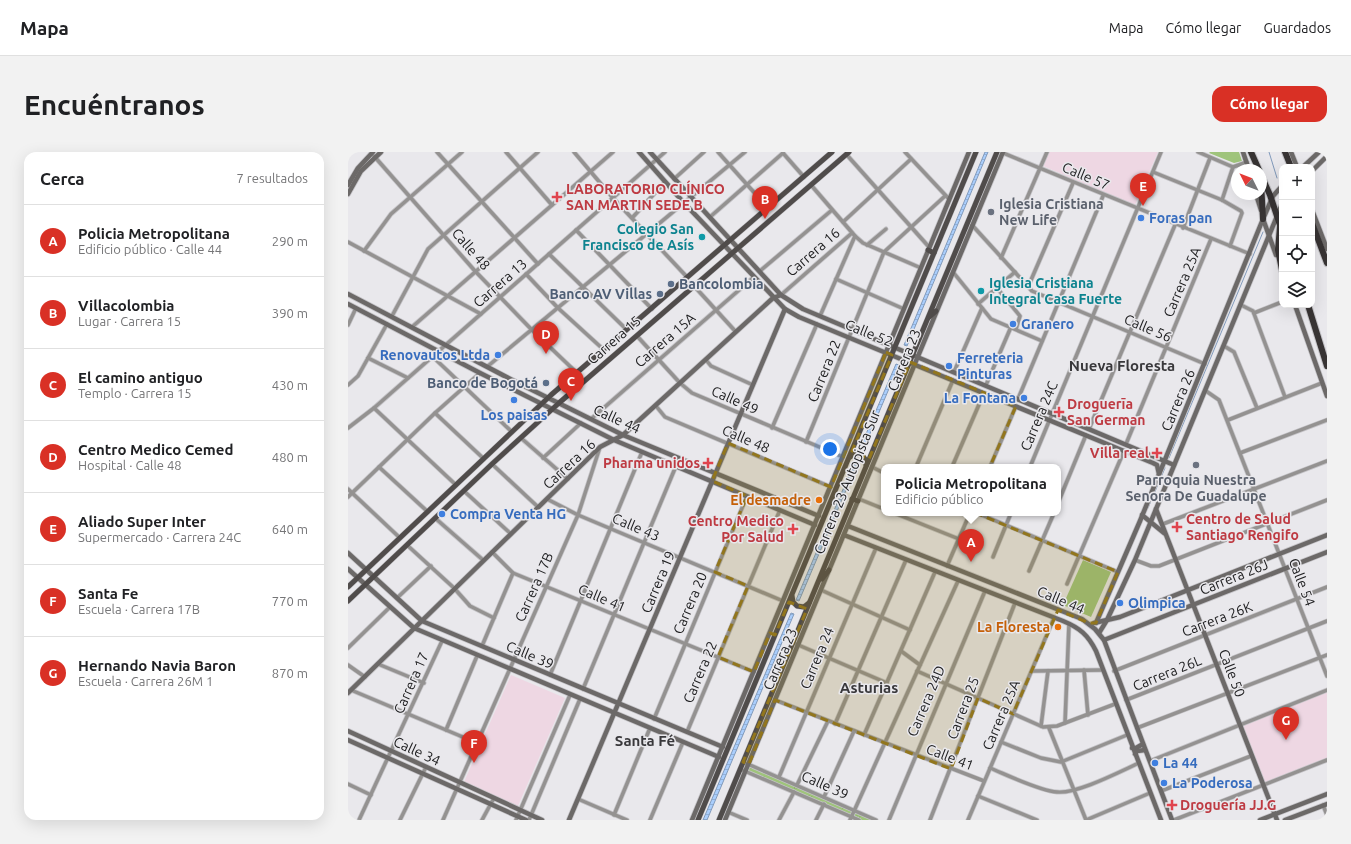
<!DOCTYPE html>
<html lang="es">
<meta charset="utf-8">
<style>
:root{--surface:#fff;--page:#f2f2f2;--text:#202124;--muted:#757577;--line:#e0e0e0;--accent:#d93025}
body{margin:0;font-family:Ubuntu,sans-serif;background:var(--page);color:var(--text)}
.controls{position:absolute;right:12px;top:12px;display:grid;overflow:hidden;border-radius:8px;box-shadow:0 4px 16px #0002}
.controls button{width:36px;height:36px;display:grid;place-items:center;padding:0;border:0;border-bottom:1px solid var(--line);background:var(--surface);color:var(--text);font:20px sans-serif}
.compass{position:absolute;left:883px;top:12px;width:36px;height:36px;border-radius:50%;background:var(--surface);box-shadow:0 4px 16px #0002;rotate:312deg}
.you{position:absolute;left:482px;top:297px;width:14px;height:14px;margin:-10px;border:3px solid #fff;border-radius:50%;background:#1a73e8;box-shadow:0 0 0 6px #1a73e833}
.badge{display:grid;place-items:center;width:26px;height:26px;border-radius:50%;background:var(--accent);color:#fff;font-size:13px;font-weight:700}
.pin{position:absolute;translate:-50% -33px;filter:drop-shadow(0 1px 2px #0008)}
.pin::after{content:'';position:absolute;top:21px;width:14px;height:12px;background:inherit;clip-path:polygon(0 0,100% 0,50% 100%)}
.popup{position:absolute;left:533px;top:312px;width:180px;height:52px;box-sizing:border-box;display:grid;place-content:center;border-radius:8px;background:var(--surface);filter:drop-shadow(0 1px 3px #0005);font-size:13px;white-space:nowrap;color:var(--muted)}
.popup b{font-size:15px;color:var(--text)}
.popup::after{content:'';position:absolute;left:50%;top:100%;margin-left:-8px;border:8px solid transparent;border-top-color:var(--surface)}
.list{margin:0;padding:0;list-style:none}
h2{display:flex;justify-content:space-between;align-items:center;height:52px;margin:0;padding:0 16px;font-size:17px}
h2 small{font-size:13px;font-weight:400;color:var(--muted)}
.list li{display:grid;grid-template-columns:26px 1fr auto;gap:12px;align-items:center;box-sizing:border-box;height:72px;padding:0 16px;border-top:1px solid var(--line)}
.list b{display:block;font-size:15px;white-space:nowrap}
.list p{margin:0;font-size:13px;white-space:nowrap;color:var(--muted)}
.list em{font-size:13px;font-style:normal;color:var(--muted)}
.icon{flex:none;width:22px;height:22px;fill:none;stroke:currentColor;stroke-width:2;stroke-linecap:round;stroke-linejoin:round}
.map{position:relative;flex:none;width:979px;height:668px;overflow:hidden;border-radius:12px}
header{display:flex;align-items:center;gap:24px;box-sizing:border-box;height:56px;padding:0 20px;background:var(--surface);border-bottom:1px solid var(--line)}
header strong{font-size:19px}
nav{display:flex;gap:22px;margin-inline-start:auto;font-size:14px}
.intro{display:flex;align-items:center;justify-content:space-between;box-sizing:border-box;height:96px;padding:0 24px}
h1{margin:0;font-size:28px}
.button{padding:10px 18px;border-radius:12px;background:var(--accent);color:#fff;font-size:14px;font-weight:700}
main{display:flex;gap:24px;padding:0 24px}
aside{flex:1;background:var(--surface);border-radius:12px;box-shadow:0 4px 16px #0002}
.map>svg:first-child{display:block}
.education{fill:#eed7e3}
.grass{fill:url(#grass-tufts)}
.green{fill:#9fc47b}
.water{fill:url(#water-rules);stroke:#819abb}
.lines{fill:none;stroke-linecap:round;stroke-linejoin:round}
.stream{stroke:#819abb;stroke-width:1}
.street-casing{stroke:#c5c4c8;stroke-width:5}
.secondary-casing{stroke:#c5c4c8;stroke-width:6}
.primary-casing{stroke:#c5c4c8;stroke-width:6}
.highway-casing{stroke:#c5c4c8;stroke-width:8}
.street{stroke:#949291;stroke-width:3.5}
.secondary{stroke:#6c6968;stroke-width:4.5}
.primary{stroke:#504c4b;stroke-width:5}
.highway{stroke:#383434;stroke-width:6}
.marked{fill:#92761d;fill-opacity:0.2;stroke:#92761d;stroke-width:3;stroke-dasharray:8 5;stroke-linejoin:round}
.health-dot{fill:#e0444e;stroke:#e9e8ec;stroke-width:1.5}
.worship-dot{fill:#6b7280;stroke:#e9e8ec;stroke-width:1.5}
.shop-dot{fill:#3f7fe0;stroke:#e9e8ec;stroke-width:1.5}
.culture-dot{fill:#0f9aa8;stroke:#e9e8ec;stroke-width:1.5}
.service-dot{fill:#5c6f8a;stroke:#e9e8ec;stroke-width:1.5}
.food-dot{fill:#e8710a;stroke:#e9e8ec;stroke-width:1.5}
.labels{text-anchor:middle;stroke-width:3;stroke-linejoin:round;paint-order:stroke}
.street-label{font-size:14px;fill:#202022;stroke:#e9e8ec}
.health-label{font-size:14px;font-weight:bold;fill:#be3a42;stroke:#e9e8ec;text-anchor:start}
.worship-label{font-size:14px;font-weight:bold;fill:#5b616d;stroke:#e9e8ec;text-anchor:start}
.shop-label{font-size:14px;font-weight:bold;fill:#366cbe;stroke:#e9e8ec;text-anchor:start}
.culture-label{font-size:14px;font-weight:bold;fill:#0d838f;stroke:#e9e8ec;text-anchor:end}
.service-label{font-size:14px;font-weight:bold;fill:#4e5e75;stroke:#e9e8ec;text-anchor:end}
.food-label{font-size:14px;font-weight:bold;fill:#c56008;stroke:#e9e8ec;text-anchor:end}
.neighbourhood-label{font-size:15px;font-weight:bold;fill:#39383b;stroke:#e9e8ec}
</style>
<header>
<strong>Mapa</strong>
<nav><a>Mapa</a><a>Cómo llegar</a><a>Guardados</a></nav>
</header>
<div class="intro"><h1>Encuéntranos</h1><a class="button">Cómo llegar</a></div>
<main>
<aside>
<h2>Cerca<small>7 resultados</small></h2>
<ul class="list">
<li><span class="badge">A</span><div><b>Policia Metropolitana</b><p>Edificio público · Calle 44</p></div><em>290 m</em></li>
<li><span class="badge">B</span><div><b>Villacolombia</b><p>Lugar · Carrera 15</p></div><em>390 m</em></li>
<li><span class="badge">C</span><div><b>El camino antiguo</b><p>Templo · Carrera 15</p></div><em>430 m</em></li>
<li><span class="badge">D</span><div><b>Centro Medico Cemed</b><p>Hospital · Calle 48</p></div><em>480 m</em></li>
<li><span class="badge">E</span><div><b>Aliado Super Inter</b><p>Supermercado · Carrera 24C</p></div><em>640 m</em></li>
<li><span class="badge">F</span><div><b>Santa Fe</b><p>Escuela · Carrera 17B</p></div><em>770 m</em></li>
<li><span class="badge">G</span><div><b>Hernando Navia Baron</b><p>Escuela · Carrera 26M 1</p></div><em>870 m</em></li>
</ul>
</aside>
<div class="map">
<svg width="979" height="668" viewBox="0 0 979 668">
<defs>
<pattern id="grass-tufts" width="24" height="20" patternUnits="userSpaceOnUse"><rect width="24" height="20" fill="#9fc47b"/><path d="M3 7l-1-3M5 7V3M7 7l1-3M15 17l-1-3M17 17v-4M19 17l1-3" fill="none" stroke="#89a86a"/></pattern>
<pattern id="water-rules" width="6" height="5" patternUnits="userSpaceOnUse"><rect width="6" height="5" fill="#aacefd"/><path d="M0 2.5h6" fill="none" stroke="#92b1d9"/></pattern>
</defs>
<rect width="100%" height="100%" fill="#e9e8ec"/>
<g class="education">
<path d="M701,0H810L787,53L695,14Z"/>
<path d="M163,523L217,546L170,654L116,630Z"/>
<path d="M979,538V608L915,633L892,573Z"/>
</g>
<path class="grass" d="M401,612L528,668H511L397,620Z"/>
<g class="green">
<path d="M862,0H891L894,9L886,11L861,1Z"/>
<path d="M735,408L763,420L743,465L715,453Z"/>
</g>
<g class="water">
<path d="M637,0H640L559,194L556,193Z"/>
<path d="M548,212L551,213L515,298L512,296Z"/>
<path d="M507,309L510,310L451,449L448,448Z"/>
<path d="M443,461L446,462L359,668H355Z"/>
</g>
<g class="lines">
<g class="stream">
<path d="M921,0L929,26"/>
<path d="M821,306L915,80"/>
<path d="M800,356L817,316"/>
</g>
<defs>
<g id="street">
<path d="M89,0L190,112"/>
<path d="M158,0L204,53"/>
<path d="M226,0L265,46L339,125"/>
<path d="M370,0L420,56"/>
<path d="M557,0L601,47"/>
<path d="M850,0L885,15L899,10"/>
<path d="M435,1L456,25"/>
<path d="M655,1L902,102"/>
<path d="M498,2L581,95"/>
<path d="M26,4L127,119L184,178L229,221"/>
<path d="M805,20L874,48L893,59L894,61L882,94"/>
<path d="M326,27L356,0"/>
<path d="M463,33L507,84L515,91L573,116"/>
<path d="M874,48L885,15"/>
<path d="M362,65L435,1"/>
<path d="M284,66L317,30"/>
<path d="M495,70L563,7"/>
<path d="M624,73L684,139L857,212"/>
<path d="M835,76L862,6"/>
<path d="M228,78L304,157"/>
<path d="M0,90L133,162"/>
<path d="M519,93L538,77"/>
<path d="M16,99L43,62L114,0"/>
<path d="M201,102L279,178"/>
<path d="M653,106L699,0"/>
<path d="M412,119L484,58"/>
<path d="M605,120L643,167L694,189"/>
<path d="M178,122L210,156L256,198"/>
<path d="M488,127L556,157"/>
<path d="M347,135L388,180"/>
<path d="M680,135L725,31"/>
<path d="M649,136L672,164L668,177"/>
<path d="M433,143L504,81"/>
<path d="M630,152L667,120"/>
<path d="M893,153L905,159L937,245"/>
<path d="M906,161L934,150"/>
<path d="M44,164L80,97L190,0"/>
<path d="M472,164L507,84"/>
<path d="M0,173L8,156"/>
<path d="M64,175L265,0"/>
<path d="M289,184L332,231L344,241L495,305"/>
<path d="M876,194L886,200L909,256"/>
<path d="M84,204L164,280"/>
<path d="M20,206L60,226"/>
<path d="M358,208L363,214L405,233"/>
<path d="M140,214L397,0"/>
<path d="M606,220L634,156"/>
<path d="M0,233L10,224L39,172"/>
<path d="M638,233L663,175"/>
<path d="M858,239L871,248L979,524"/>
<path d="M670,247L755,44"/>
<path d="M308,254L317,265L483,335"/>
<path d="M26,256L108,333"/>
<path d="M87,261L136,307"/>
<path d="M243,267L406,125"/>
<path d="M880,268L974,231"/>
<path d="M0,276L26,256L317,0"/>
<path d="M424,276L469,172"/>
<path d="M741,277L827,73"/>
<path d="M173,286L220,327"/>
<path d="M458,290L536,100L597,44"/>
<path d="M778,292L863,87"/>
<path d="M892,301L979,268"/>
<path d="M195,306L233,271"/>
<path d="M144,312L190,355"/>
<path d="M31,315L80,360"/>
<path d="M524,315L536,321"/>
<path d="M568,315L605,228"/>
<path d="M604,315L636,241"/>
<path d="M642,315L668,254"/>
<path d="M682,315L813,0"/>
<path d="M0,337L52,386"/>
<path d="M116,339L163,382"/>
<path d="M0,345L87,261L132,221"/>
<path d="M199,347L230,363L435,449"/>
<path d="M511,347L536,357"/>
<path d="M710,351L738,283"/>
<path d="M546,361L611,387"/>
<path d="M629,361L770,420"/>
<path d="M87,366L135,408"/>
<path d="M815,372L979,309"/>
<path d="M59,393L106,436L122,454L146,466"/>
<path d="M144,400L165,421L406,520"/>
<path d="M645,405L663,361"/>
<path d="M787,408L803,414H811L979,348"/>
<path d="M599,414L622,361"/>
<path d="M681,419L706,361"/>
<path d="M719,432L776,299"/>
<path d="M473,438L562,478"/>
<path d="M49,446L83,414"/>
<path d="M448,492L539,531"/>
<path d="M134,494L165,421"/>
<path d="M0,496L42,455"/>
<path d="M553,499L572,513"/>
<path d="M30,512L76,531"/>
<path d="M0,513L17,525"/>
<path d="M736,518L740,563"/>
<path d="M569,519L695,575L709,574L767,552"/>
<path d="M684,519L755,518"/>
<path d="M766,519L979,435"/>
<path d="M202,523L294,300"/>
<path d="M235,537L328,314"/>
<path d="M3,538L129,591"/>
<path d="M427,548L636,629"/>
<path d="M778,548L979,469"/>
<path d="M306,567L399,344"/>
<path d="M717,571L721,472"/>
<path d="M487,572L558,408"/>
<path d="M693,574L700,519"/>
<path d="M701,576L738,668"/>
<path d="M789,576L979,503"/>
<path d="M98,578L129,504"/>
<path d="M339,580L432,358"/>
<path d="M516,583L587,420"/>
<path d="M653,590L693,606L713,610L779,583"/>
<path d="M802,609L979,538"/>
<path d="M395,610L528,668"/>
<path d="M642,616C659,623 692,639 709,640C729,642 771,620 791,611"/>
<path d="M392,617L511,668"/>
<path d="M431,625L528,396"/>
<path d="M0,632L23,643"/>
<path d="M449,633L480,569"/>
<path d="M813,639L903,604"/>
<path d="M630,644L689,668"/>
<path d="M476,645L506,579"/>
<path d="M230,647L279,668"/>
<path d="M975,653L979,663"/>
<path d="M380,660L399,668"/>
<path d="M266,663L302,576"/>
<path d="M11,668L94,489"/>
<path d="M52,668L78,615"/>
<path d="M95,668L230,363L252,295"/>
<path d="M134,668L146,646"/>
<path d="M168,668L222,543"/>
<path d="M181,668L232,547"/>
<path d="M302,668L335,590"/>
<path d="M431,668L446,640"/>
<path d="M468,668L476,652"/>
<path d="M502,668L610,429"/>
<path d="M541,668L637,439"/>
<path d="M582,668L667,451"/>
<path d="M620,668L706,466"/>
<path d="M738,668L802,641"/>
<path d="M826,668L979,608"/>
</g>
<g id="secondary">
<path d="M291,0L336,51L437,157L451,165L805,311L809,313L811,322"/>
<path d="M302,0L433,143L455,157L826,313"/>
<path d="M895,0L901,18"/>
<path d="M943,0L949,15"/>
<path d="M955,15L971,0"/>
<path d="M964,19L979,4"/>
<path d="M0,33L10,16L25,0"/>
<path d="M0,42L13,19L33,0"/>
<path d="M908,42L913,58"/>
<path d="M964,58L979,97"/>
<path d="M915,67L928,103"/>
<path d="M0,142L168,230L275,283L471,364"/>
<path d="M0,152L132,221L266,288L467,373"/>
<path d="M947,153L979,244"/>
<path d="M808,357L929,668"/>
<path d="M794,363L816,381"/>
<path d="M500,374L734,467L747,477L756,488L824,668"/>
<path d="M496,383L715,469C732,476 740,483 748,499L813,668"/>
<path d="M0,401L74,469L375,595"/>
<path d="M0,417L66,476L371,605"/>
<path d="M746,471L772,465L979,383"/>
<path d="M748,471L792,369L915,67L925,44L934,34"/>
<path d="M751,481L759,468L787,408L934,52"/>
<path d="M756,488L979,400"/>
<path d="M0,541L252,295L275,283L425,146L433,143"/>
<path d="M0,579L194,668"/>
<path d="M0,588L178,668"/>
<path d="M784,596H788L795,592"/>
<path d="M787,602L789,599L797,598"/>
<path d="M221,668L437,157"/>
<path d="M344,668L621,0"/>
<path d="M377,668L655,0"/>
<path d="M912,668L979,642"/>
<path d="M937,668L979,652"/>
</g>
<g id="primary">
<path d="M580,98L586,101"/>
<path d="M581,165L588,159"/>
<path d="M502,305L507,302H513L517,307L518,313"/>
<path d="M504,347L510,349"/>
<path d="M474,427L481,418"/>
<path d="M0,435L203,243L484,0"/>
<path d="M444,444L445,450L449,454L456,455L461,451"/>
<path d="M0,449L144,312L211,251L501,0"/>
<path d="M350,668L628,0"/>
<path d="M371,668L649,0"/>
</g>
<g id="highway">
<path d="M903,0L911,18"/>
<path d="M937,0L943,15"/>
<path d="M913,23L922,43L934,79"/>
<path d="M913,30L915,67"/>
<path d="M964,71L979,111"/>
<path d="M932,75L930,98L934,118"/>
<path d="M960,153L979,214"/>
</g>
</defs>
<use href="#street" class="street-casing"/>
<use href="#secondary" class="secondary-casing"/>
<use href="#primary" class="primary-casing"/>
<use href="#highway" class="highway-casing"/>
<use href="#street" class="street"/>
<use href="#secondary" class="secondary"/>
<use href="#primary" class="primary"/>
<use href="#highway" class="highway"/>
</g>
<path class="marked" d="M538,200L544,203L504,299L521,307L562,210L668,254L623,359L770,420L748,471H741L710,458L665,562L630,546L603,617L427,548L401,612L395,610L459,457L441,450L427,483L422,481L406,520L370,505L400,434L367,420L399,344L364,329L380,291L483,335Z"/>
<g class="health-dot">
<path d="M207 39h4v4h4v4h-4v4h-4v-4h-4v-4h4z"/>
<path d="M709 254h4v4h4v4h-4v4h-4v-4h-4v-4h4z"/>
<path d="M807 295h4v4h4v4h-4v4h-4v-4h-4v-4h4z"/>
<path d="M358 305h4v4h4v4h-4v4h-4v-4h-4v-4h4z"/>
<path d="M827 369h4v4h4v4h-4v4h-4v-4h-4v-4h4z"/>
<path d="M443 371h4v4h4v4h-4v4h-4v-4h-4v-4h4z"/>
<path d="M822 647h4v4h4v4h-4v4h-4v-4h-4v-4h4z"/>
</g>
<g class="worship-dot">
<circle cx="643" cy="60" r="4"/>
<circle cx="848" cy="313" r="4"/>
</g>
<g class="shop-dot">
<circle cx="793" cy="66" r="4"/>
<circle cx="665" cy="172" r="4"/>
<circle cx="150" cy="203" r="4"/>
<circle cx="601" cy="214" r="4"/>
<circle cx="676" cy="246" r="4"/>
<circle cx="166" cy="248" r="4"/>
<circle cx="94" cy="362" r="4"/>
<circle cx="772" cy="451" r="4"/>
<circle cx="807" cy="611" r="4"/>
<circle cx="816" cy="631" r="4"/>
</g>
<g class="culture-dot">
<circle cx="354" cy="85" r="4"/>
<circle cx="633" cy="139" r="4"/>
</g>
<g class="service-dot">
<circle cx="323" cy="132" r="4"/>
<circle cx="312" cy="142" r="4"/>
<circle cx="198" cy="231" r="4"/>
</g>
<g class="food-dot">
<circle cx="471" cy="348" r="4"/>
<circle cx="710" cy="475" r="4"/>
</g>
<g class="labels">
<g class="street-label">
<text transform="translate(738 24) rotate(23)" y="5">Calle 57</text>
<text transform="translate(123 97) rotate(49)" y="5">Calle 48</text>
<text transform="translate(465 100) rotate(-41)" y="5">Carrera 16</text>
<text transform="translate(834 130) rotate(-67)" y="5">Carrera 25A</text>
<text transform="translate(152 131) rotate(-41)" y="5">Carrera 13</text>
<text transform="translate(800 176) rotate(23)" y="5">Calle 56</text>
<text transform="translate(521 181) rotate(22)" y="5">Calle 52</text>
<text transform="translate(266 188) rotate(-41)" y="5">Carrera 15</text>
<text transform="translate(317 188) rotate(-41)" y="5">Carrera 15A</text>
<text transform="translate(556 208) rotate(-68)" y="5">Carrera 23</text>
<text transform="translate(476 219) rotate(-68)" y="5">Carrera 22</text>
<text transform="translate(387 248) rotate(24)" y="5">Calle 49</text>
<text transform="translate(830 248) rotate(-67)" y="5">Carrera 26</text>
<text transform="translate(691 264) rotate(-67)" y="5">Carrera 24C</text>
<text transform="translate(269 267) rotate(25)" y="5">Calle 44</text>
<text transform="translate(398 287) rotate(23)" y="5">Calle 48</text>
<text transform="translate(221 312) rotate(-43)" y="5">Carrera 16</text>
<text transform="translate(499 330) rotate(-68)" y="5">Carrera 23 Autopista Sur</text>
<text transform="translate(288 375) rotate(23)" y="5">Calle 43</text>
<text transform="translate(886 425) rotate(-22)" y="5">Carrera 26J</text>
<text transform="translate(310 430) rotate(-67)" y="5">Carrera 19</text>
<text transform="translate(954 430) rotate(69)" y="5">Calle 54</text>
<text transform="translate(186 435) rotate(-66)" y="5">Carrera 17B</text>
<text transform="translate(254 446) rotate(23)" y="5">Calle 41</text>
<text transform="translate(713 448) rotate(23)" y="5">Calle 44</text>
<text transform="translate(342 451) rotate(-67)" y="5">Carrera 20</text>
<text transform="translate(869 467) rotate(-21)" y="5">Carrera 26K</text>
<text transform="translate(182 503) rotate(23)" y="5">Calle 39</text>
<text transform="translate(469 506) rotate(-67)" y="5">Carrera 24</text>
<text transform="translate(432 507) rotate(-67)" y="5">Carrera 23</text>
<text transform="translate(352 520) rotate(-67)" y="5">Carrera 22</text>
<text transform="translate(819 521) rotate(-22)" y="5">Carrera 26L</text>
<text transform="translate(884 521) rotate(69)" y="5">Calle 50</text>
<text transform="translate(63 531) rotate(-66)" y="5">Carrera 17</text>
<text transform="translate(578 549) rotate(-67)" y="5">Carrera 24D</text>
<text transform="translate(615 556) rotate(-69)" y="5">Carrera 25</text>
<text transform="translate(653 563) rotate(-67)" y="5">Carrera 25A</text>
<text transform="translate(69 599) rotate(25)" y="5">Calle 34</text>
<text transform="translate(602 605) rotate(21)" y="5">Calle 41</text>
<text transform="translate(477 633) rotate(24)" y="5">Calle 39</text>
</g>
<g class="health-label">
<text x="218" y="42">LABORATORIO CLÍNICO<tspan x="218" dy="16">SAN MARTIN SEDE B</tspan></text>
<text x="719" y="257">Droguerīa<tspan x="719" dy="16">San German</tspan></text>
<text x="801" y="306" text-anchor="end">Villa real</text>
<text x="352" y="316" text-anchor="end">Pharma unidos</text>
<text x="838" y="372">Centro de Salud<tspan x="838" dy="16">Santiago Rengifo</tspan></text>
<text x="436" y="374" text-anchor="end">Centro Medico<tspan x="436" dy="16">Por Salud</tspan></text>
<text x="832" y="658">Droguería JJ.G</text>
</g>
<g class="worship-label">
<text x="651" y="57">Iglesia Cristiana<tspan x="651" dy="16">New Life</tspan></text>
<text x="848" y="333" text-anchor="middle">Parroquia Nuestra<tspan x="848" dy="16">Senora De Guadalupe</tspan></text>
</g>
<g class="shop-label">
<text x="801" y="71">Foras pan</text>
<text x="673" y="177">Granero</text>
<text x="142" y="208" text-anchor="end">Renovautos Ltda</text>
<text x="609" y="211">Ferreteria<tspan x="609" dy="16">Pinturas</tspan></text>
<text x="668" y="251" text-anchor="end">La Fontana</text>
<text x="166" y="268" text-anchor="middle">Los paisas</text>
<text x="102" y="367">Compra Venta HG</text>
<text x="780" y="456">Olimpica</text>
<text x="815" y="616">La 44</text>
<text x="824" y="636">La Poderosa</text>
</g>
<g class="culture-label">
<text x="346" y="82">Colegio San<tspan x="346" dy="16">Francisco de Asís</tspan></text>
<text x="641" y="136" text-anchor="start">Iglesia Cristiana<tspan x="641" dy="16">Integral Casa Fuerte</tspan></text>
</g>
<g class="service-label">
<text x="331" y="137" text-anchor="start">Bancolombia</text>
<text x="304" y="147">Banco AV Villas</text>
<text x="190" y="236">Banco de Bogotá</text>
</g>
<g class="food-label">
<text x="463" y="353">El desmadre</text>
<text x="702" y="480">La Floresta</text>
</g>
<g class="neighbourhood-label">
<text x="774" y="219">Nueva Floresta</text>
<text x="521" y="541">Asturias</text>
<text x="297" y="594">Santa Fé</text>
</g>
</g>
</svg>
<div class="controls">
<button>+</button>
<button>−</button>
<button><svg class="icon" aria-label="locate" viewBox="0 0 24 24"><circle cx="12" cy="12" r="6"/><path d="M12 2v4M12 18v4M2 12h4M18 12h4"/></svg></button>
<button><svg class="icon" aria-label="layers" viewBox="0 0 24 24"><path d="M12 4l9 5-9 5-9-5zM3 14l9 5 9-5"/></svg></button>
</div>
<svg class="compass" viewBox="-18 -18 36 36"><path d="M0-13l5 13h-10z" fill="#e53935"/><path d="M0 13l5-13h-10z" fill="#757577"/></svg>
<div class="you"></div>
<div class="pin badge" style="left:623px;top:410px">A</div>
<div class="popup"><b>Policia Metropolitana</b>Edificio público</div>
<div class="pin badge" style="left:417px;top:67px">B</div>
<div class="pin badge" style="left:223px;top:249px">C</div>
<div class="pin badge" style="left:198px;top:202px">D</div>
<div class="pin badge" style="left:795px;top:54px">E</div>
<div class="pin badge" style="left:126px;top:611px">F</div>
<div class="pin badge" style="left:938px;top:588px">G</div>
</div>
</main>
